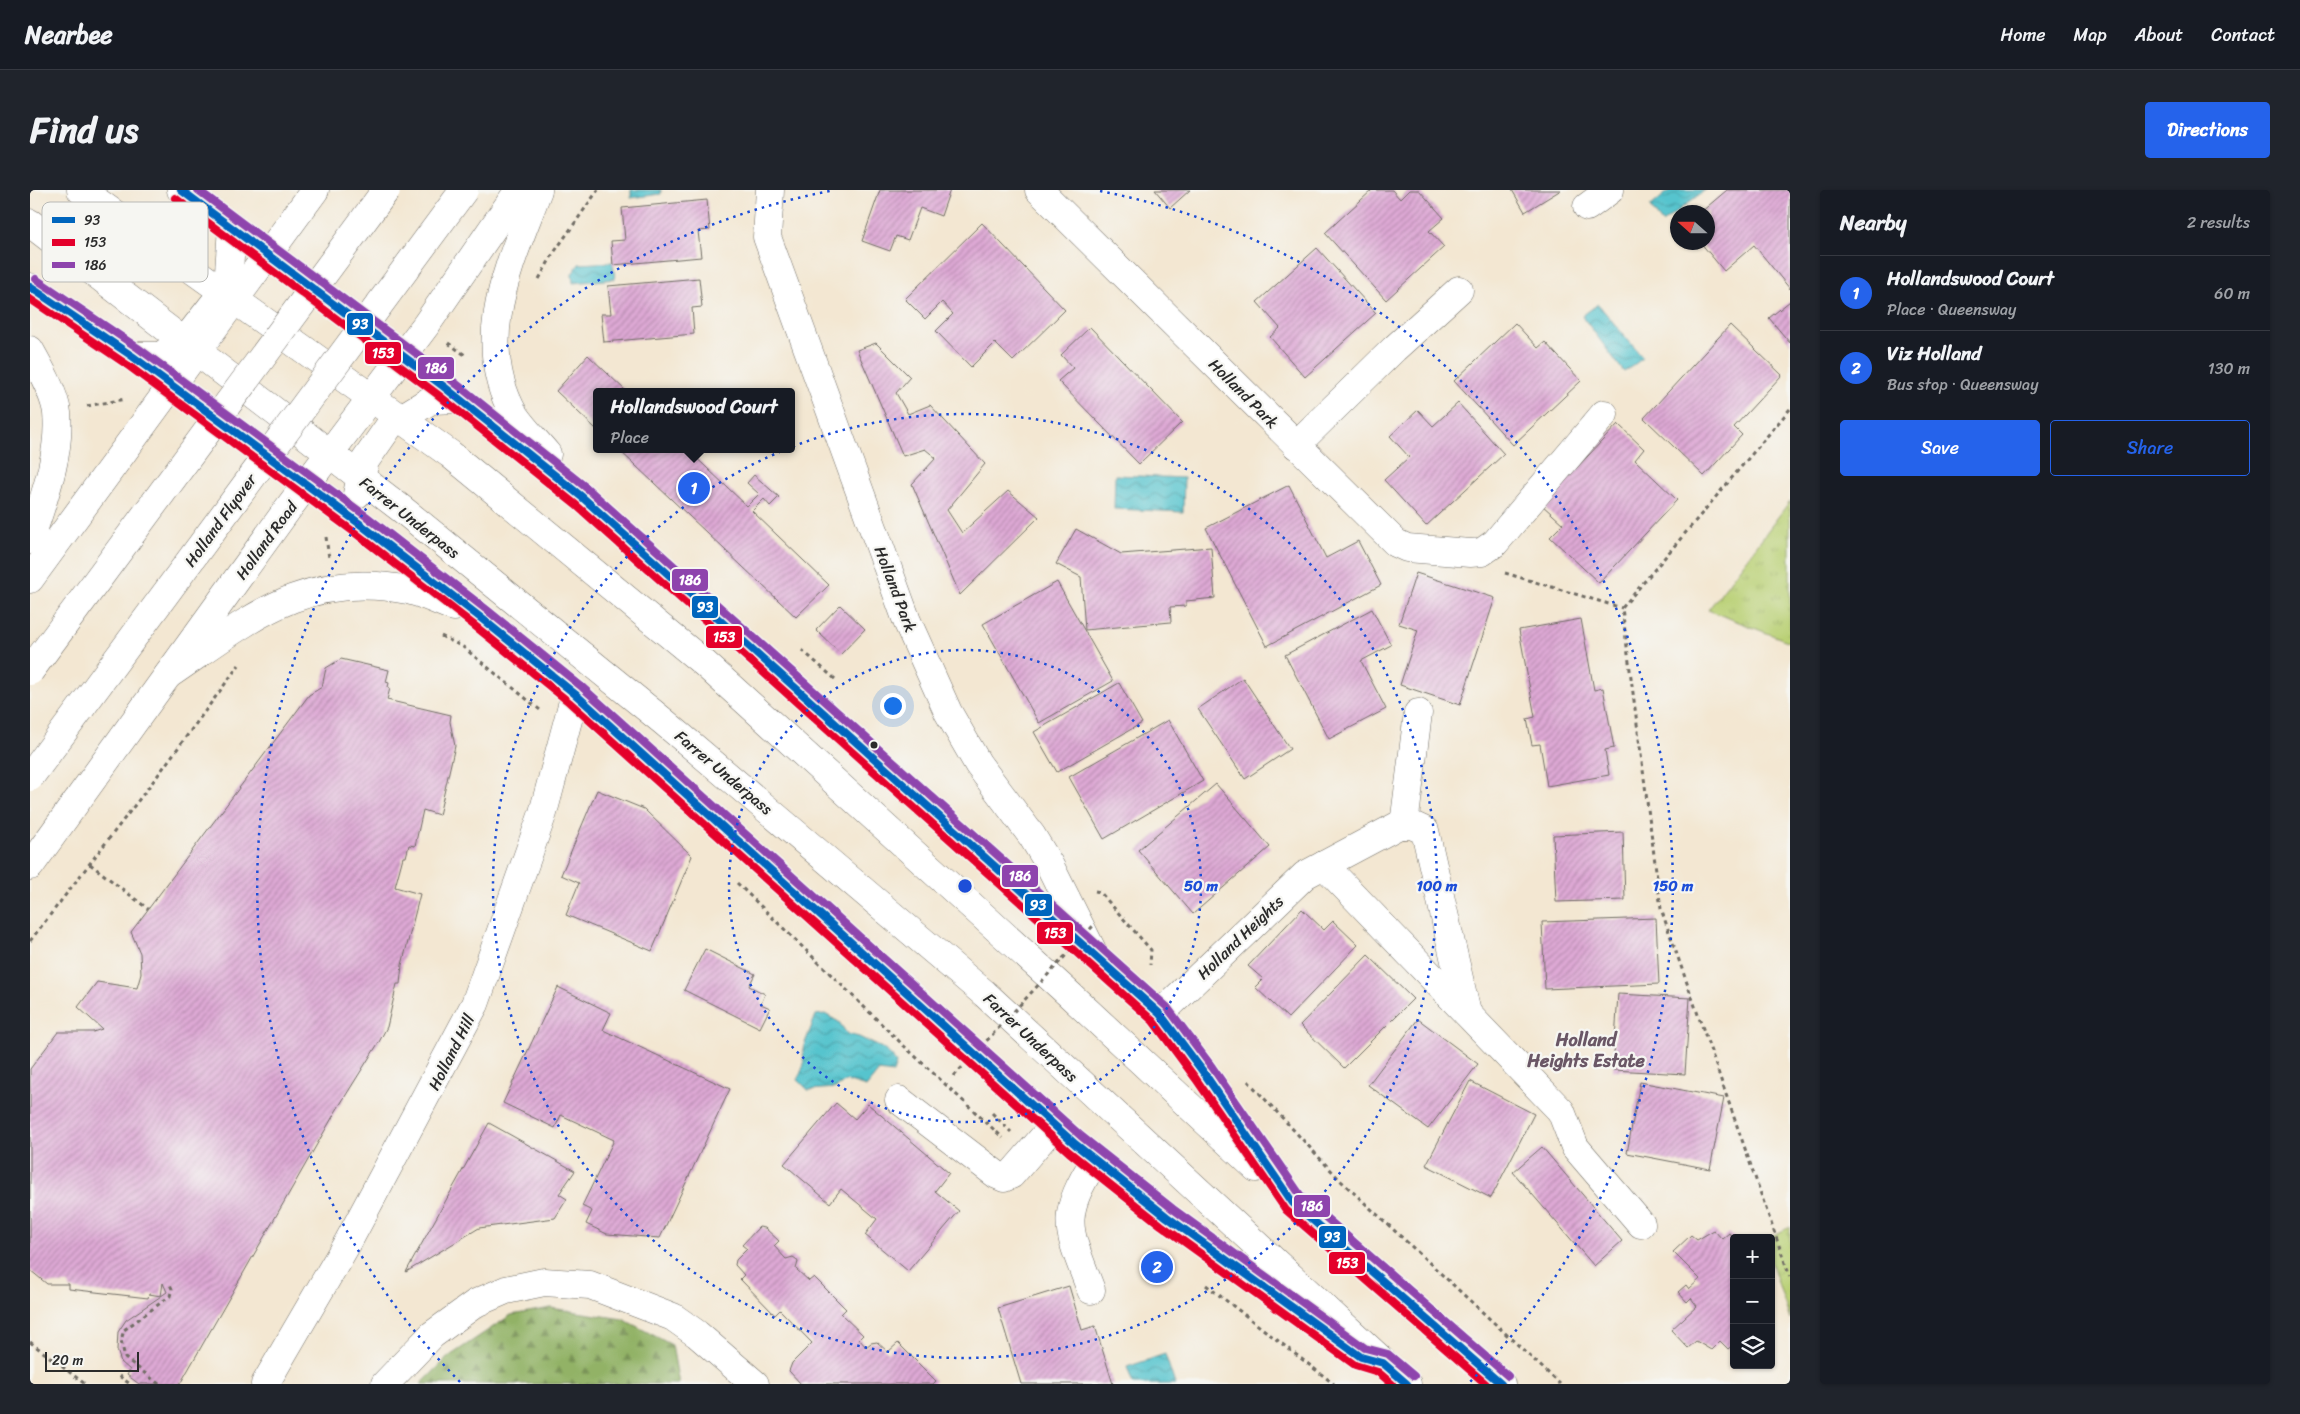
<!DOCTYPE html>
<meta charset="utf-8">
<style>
:root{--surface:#171b24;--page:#20242c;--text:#f1f3f6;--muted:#9ea1a6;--line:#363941;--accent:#2563eb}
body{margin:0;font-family:Sriracha,sans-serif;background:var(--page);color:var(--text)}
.controls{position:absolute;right:15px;bottom:15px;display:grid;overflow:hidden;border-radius:5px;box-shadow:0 1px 4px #0004}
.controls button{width:45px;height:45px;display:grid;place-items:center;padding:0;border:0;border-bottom:1px solid var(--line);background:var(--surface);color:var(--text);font:25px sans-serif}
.compass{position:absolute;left:1640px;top:15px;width:45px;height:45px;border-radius:50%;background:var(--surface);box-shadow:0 1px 4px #0004;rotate:291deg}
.scale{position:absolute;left:15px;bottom:12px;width:94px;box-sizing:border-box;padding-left:5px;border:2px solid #2b2b2b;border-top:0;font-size:14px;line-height:18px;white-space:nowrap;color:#2b2b2b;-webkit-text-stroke:4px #f6f6f2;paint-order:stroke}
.you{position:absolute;left:862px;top:515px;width:18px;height:18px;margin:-12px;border:4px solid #fff;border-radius:50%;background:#1a73e8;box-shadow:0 0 0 8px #1a73e833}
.badge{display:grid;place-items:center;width:32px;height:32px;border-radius:50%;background:var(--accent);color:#fff;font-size:16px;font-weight:700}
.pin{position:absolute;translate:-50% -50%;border:2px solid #fff;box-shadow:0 1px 5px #0006}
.popup{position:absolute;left:563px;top:198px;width:202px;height:65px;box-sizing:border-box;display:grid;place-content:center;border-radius:5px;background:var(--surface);filter:drop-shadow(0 1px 4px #0005);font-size:16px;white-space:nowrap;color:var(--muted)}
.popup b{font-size:19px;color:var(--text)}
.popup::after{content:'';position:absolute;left:50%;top:100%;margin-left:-10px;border:10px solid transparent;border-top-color:var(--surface)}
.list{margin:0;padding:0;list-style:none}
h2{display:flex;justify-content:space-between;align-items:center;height:65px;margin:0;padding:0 20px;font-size:21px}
h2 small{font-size:16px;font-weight:400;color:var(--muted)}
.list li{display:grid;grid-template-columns:32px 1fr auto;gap:15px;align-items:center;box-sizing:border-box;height:75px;padding:0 20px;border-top:1px solid var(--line)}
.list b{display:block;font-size:19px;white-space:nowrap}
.list p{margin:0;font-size:16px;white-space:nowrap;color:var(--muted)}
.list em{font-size:16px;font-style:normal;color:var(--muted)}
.actions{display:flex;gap:10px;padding:15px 20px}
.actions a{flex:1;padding:11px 0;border:1px solid var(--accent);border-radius:5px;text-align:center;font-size:18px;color:var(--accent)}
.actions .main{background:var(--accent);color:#fff}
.icon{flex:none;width:28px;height:28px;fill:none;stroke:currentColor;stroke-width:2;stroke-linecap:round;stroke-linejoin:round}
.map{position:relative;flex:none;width:1760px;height:1194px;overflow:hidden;border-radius:5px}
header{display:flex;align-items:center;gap:30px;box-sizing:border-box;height:70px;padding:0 25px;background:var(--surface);border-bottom:1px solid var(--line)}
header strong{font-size:24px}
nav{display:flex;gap:28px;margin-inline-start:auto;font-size:18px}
.intro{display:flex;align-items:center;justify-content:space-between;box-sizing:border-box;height:120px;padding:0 30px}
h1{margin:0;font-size:35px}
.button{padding:12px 22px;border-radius:5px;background:var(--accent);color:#fff;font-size:18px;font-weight:700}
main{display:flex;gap:30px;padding:0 30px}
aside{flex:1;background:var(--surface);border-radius:5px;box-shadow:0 1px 4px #0004}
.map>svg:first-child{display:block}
.grass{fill:url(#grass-tufts);stroke:#727e50}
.forest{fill:url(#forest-firs);stroke:#5e6e48}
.water{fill:url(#water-waves);stroke:#41787c}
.building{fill:url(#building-hatch)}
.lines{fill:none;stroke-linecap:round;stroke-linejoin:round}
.minor-casing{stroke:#716d65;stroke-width:29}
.major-casing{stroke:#716d65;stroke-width:29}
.highway-casing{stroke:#716d65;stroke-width:29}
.path{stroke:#716d65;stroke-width:3;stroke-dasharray:4 4;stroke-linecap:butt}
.minor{stroke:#fff;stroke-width:28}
.major{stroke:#fff;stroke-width:28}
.highway{stroke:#fff;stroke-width:28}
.major-bridge-casing{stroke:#716d65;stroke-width:29;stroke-linecap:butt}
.path-bridge{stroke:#716d65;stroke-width:3;stroke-dasharray:4 4;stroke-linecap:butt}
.major-bridge{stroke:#fff;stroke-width:28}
.bus-1-casing{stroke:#f6f6f2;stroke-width:11}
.bus-2-casing{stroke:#f6f6f2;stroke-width:11}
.bus-3-casing{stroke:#f6f6f2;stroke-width:11}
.bus-1{stroke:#0065bd;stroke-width:8}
.bus-2{stroke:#e4002b;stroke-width:8}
.bus-3{stroke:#8e44ad;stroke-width:8}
.ring{fill:none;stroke:#1d4ed8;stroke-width:2.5;stroke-dasharray:2.5 5}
.bus-dot{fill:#2b2b2b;stroke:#f6f6f2;stroke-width:2}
.labels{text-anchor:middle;stroke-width:4.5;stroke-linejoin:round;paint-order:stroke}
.street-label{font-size:16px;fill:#2b2b2b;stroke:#f6f6f2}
.neighbourhood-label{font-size:18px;font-weight:bold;fill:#6a5766;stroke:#f6f6f2}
.key{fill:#f6f6f2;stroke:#b9b9b6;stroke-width:1}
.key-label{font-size:14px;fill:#2b2b2b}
.centre{fill:#1d4ed8;stroke:#f6f6f2;stroke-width:2.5}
.ring-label{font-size:15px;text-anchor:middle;font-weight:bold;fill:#1d4ed8;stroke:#f6f6f2;stroke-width:4.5;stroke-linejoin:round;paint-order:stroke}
.line-badge{stroke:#f6f6f2;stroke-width:2}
.badge-label{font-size:14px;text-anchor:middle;font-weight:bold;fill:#fff}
</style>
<header>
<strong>Nearbee</strong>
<nav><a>Home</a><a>Map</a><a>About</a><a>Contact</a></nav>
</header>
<div class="intro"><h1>Find us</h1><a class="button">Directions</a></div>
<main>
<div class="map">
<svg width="1760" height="1194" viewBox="0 0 1760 1194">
<defs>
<pattern id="grass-tufts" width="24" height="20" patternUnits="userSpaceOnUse" patternTransform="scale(1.25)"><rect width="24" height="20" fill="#b9d074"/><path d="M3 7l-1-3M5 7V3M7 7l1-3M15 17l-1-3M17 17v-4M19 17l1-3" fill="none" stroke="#9fb365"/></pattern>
<pattern id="forest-firs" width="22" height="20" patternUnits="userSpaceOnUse" patternTransform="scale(1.25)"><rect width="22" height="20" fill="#92b266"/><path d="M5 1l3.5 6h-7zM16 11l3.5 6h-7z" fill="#779154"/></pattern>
<pattern id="water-waves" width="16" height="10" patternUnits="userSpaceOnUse" patternTransform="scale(1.25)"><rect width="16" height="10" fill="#57c4ce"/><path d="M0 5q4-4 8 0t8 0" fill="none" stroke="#489fa7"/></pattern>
<pattern id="building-hatch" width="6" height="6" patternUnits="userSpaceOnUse" patternTransform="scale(1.25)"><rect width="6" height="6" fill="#dea9d5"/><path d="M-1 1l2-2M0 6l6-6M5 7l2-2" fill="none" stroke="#b48aad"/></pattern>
</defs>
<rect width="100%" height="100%" fill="#f6f6f2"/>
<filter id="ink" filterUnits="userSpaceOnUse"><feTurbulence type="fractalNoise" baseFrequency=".02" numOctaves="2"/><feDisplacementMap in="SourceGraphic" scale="10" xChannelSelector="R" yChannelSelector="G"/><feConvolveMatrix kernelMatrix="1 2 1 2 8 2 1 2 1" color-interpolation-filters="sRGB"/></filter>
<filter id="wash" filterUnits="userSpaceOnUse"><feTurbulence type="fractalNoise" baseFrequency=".0096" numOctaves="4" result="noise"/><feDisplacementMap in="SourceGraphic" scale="20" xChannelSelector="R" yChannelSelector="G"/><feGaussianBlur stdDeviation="1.12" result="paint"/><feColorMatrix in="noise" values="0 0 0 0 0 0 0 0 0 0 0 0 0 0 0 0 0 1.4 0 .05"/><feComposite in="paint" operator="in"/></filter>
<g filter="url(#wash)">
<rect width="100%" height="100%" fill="#f3e7d2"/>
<g class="grass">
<path d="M1760,311V452L1678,420Z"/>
<path d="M1760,1037V1130L1741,1071V1048H1738Z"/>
</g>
<path class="forest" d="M521,1118L593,1129L642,1155L649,1194H391L418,1167L481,1125Z"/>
<g class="water">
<path d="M601,0H631V4L601,8Z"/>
<path d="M1640,0H1675L1632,33L1620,17Z"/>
<path d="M583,72L585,89L543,93L542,84L549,74Z"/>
<path d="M1568,114L1613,168L1594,182L1552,126Z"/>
<path d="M1085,285L1154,288L1153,322L1084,319Z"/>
<path d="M795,824L809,832L817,844L829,847L852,858L862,866L866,874L863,883L849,881L836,897L816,891L806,898L778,900L768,890L774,874L773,858L786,825Z"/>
<path d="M1135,1164L1145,1194H1103L1097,1177Z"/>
</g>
<g id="blocks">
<g class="building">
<path d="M850,0H920L911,26L890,18L878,50L866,46L860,61L832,51Z"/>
<path d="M1125,0H1160L1140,18Z"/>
<path d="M1342,0H1362L1370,9L1379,0H1389L1414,28L1399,41L1414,57L1356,110L1295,43Z"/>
<path d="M1482,0H1531L1495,22Z"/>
<path d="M1697,0H1760V99L1724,55L1694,81L1670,52H1678V22H1671Z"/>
<path d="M677,10L680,40L668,41L671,67L583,75L581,51L595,50L592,18Z"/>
<path d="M952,33L1035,120L983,171L965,153L941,177L906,141L923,124L912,112L895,129L875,109Z"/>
<path d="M1287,58L1346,123L1275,187L1240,147L1250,138L1227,112Z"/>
<path d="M669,88L672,117L662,118L664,144L574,152L571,124H581L578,96Z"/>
<path d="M1760,111V153L1739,128Z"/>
<path d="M1485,133L1508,158L1515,152L1551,191L1483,255L1424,191Z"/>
<path d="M1700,135L1752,185L1704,237L1712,245L1674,286L1614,228Z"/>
<path d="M1060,137L1152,232L1109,274L1028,191L1043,178L1031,165Z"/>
<path d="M846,153L880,187L866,203L878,224L900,215L955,274L917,320L932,343L978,301L1009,327L930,405L882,294L906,268L895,259L873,266L827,160Z"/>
<path d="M558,165L597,202H566V239L526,201Z"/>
<path d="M1428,213L1474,264L1396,336L1354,290L1379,267L1360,246L1388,220L1403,236Z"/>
<path d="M1588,234L1614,259L1605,270L1647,310L1569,393L1520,347L1533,334L1512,315Z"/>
<path d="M588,259H657L717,316L729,304L717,293L724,285L749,307L740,316L734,309L722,321L799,395L766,427Z"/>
<path d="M1259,295L1296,368L1328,351L1351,395L1237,456L1176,338Z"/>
<path d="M1046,339L1091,364L1181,357L1185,408L1156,411V416L1140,417L1141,432L1055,440L1051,387L1026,374Z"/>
<path d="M1386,383L1465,408L1430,515L1370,495L1388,440L1369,434Z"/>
<path d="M1027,392L1083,491L1009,533L953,434Z"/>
<path d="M810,415L835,439L811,464L786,440Z"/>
<path d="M1342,419L1361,455L1331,471L1356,519L1299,549L1255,465Z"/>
<path d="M1551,429L1564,500L1573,498L1584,558L1575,560L1579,585L1517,596L1510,554L1502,555L1497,529L1505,527L1489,440Z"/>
<path d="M311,469L359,480L356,492L359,493L358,497L360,498L357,510L421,525L420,532L425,556L409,625L393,620L385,656L379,655L376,667H373L365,697L390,704L372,775L370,794H367L357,837L349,852L306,921L150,1194H109L97,1185L100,1180L91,1172L87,1160L88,1142L96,1130L137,1102L133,1093L131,1106L119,1104L118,1108L39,1099V1094H17L0,1080V879L28,842H63L72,839L48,817L67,792L107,798L111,784L110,763L101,742L279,505L292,497L296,478Z"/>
<path d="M1213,488L1260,559L1215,589L1168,519Z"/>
<path d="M1089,493L1112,533L1027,582L1004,542Z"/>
<path d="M1138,530L1173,591L1074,649L1039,587Z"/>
<path d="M1186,594L1240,657L1163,724L1108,660Z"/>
<path d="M567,600L614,619L662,666L622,761L536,725L549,693L531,685Z"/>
<path d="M1593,642L1595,710L1526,712L1523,645Z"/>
<path d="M1272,719L1294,740L1303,731L1328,755L1258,828L1225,797L1233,789L1218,776Z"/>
<path d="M1626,728L1629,794L1515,799L1512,732Z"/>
<path d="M675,759L725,784L719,796L735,804L731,814L740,818L730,838L654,800Z"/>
<path d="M1338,765L1383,809L1314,878L1270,835Z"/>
<path d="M528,797L581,823L573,840L700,899L630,1048L577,1044L556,1034L562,1021L552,1016L584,950L531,925L525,938L473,913Z"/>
<path d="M1588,804L1660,808L1655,884L1583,880Z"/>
<path d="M1388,829L1448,874L1398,939L1338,895Z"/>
<path d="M1440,891L1504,924L1461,1008L1396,975Z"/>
<path d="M1610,892L1694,908L1680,979L1597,963Z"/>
<path d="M806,913L825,929L838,914L919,983L905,1001L929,1021L878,1081L835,1045L847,1029L811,999L800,1013L754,974Z"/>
<path d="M459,933L545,981L529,1004L537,1009L525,1028L449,1038L376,1082Z"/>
<path d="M1512,957L1592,1051L1564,1076L1483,982Z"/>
<path d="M729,1037L735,1038L749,1051L744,1056L756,1069L763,1067L766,1069L768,1072L766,1079L779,1091L784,1087L816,1119L811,1124L833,1145L829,1149L836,1157L841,1153L847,1152L858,1162L868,1153L906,1191L903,1194H771L759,1181L762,1173L782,1153L750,1120L745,1125L710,1089L714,1085L705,1075L706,1070L717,1059L712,1055Z"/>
<path d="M1684,1040L1692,1049L1699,1043L1704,1047V1154L1698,1159L1690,1151L1681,1160L1666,1151L1658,1158L1641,1140L1667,1116L1661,1108L1657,1112L1648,1102L1656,1095L1659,1099L1670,1089L1643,1062L1661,1045L1667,1050Z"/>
<path d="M1039,1096L1052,1140L1065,1136L1083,1194H991L968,1118Z"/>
</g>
</g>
</g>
<g filter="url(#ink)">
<use href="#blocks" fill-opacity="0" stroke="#716d65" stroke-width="1"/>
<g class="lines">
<defs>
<g id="minor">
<path d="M740,0L737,47L877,431L918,522L948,574L1002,646L1019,674L1065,766"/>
<path d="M1009,0L1366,353L1377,358L1440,363L1452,362L1465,353L1574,224"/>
<path d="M1557,17L1580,0"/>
<path d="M1266,255L1364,159L1429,100"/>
<path d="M1374,635L1388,523"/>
<path d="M1294,675L1531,921L1545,957L1611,1034"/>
<path d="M1130,824L1275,685L1369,635H1382L1395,641L1437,823"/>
<path d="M869,910L967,985L974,988L981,985L1024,935"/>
<path d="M1061,1100C1038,1039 1028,1029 1065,970"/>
<path d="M235,1194L318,1052L445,814L513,623L545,504"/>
<path d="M355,1194L402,1145L446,1113L476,1100L514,1092L560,1095L643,1127L667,1144L725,1194"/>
</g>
<g id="major">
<path d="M0,389L285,0"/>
<path d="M0,676L257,320L396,135L489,0"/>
</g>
<g id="highway">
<path d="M51,0L420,264L674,473L1040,805L1226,978"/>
<path d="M151,0L413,196L552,307L1130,824L1174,883L1263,1013L1471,1194"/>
<path d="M508,0C481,72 441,151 485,226C494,239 507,252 517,264"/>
<path d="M0,33L373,320L634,532L955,804L1377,1194"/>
<path d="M0,97L102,166L330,334L451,428L545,504L1045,954L1137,1027L1303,1147"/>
<path d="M0,160C9,176 25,204 27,223C31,265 13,310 0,350"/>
<path d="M102,166H131L161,143L186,111L199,82L202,37"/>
<path d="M327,304L335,271L360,235L401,210L429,209"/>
<path d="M138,485C218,431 274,379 378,400C393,403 409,412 424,417"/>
</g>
</defs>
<use href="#minor" class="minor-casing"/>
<use href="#major" class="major-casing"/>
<use href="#highway" class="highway-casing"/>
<g class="path">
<path d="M509,89L523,64L568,0"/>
<path d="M418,153L435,165"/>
<path d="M57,216L95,209"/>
<path d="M1760,219L1592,418L1631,719L1760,1087"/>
<path d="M296,347L299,368"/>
<path d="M1475,383L1592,418"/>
<path d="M411,446L433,457L510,520"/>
<path d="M772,460L805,489"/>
<path d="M60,674L118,719"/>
<path d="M707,693L872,854L973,948"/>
<path d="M1065,701L1070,702L1121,760L1120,775"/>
<path d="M0,751L128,585L209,475"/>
<path d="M1218,891L1311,991L1530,1194"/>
<path d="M962,923L981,942"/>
<path d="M1176,1095L1304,1194"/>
<path d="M0,1152L55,1194"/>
<path d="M89,1186L100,1194"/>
<path d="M129,1194L95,1168L91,1150L94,1140L140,1106L142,1099L140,1094"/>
</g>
<use href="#minor" class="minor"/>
<use href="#major" class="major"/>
<use href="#highway" class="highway"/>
<defs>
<g id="major-bridge">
<path d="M0,481L356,0"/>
<path d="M0,587L434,0"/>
</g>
</defs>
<use href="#major-bridge" class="major-bridge-casing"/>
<path class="path-bridge" d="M924,886L1063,736"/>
<use href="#major-bridge" class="major-bridge"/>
<defs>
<g id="bus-1">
<path d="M151,0L413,196L552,307L1130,824L1174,883L1263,1013L1471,1194"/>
<path d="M0,97L102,166L330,334L451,428L545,504L1045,954L1137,1027L1331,1167L1353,1173L1377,1194"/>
</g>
<g id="bus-2">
<path d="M145,8L407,204L546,315L1123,831L1166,889L1256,1020L1456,1194"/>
<path d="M0,109L96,174L324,342L445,436L539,512L1039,962L1131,1035L1325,1175L1348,1182L1362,1194"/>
</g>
<g id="bus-3">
<path d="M168,0L419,188L558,299L1137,817L1182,877L1271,1006L1478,1186"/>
<path d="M6,89L108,158L336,326L457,420L552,497L1051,946L1143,1019L1335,1158L1358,1164L1384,1186"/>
</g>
</defs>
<use href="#bus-1" class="bus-1-casing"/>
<use href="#bus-2" class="bus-2-casing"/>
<use href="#bus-3" class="bus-3-casing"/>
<use href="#bus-1" class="bus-1"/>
<use href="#bus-2" class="bus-2"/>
<use href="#bus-3" class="bus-3"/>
</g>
</g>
<g class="ring">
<circle cx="935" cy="696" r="236"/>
<circle cx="935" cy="696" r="472"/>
<path d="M430 1192A708 708 0 0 1 800 1M1070 1A708 708 0 0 1 1440 1192"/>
</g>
<circle class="bus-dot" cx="844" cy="555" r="4.5"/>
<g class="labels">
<g class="street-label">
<text transform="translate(1214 203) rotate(45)" y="6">Holland Park</text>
<text transform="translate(380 327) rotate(38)" y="6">Farrer Underpass</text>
<text transform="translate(190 330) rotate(-54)" y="6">Holland Flyover</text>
<text transform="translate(236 350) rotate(-54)" y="6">Holland Road</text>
<text transform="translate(866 399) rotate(69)" y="6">Holland Park</text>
<text transform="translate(694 582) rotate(40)" y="6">Farrer Underpass</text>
<text transform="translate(1210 747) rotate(-44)" y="6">Holland Heights</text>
<text transform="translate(1001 847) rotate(43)" y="6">Farrer Underpass</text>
<text transform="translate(421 862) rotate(-63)" y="6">Holland Hill</text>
</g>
<g class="neighbourhood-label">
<text x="1556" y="856">Holland<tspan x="1556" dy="21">Heights Estate</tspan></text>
</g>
</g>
<rect x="12" y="12" width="166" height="80" rx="8" class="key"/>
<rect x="22" y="27" width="23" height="6" fill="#0065bd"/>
<rect x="22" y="49" width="23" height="7" fill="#e4002b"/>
<rect x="22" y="72" width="23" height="6" fill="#8e44ad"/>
<g class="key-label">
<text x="54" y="35">93</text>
<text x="54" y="57">153</text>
<text x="54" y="80">186</text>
</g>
<circle cx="935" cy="696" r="8" class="centre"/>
<g class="ring-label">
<text x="1171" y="701">50 m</text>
<text x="1407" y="701">100 m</text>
<text x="1643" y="701">150 m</text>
</g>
<g class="line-badge">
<rect x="316" y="122" width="28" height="24" rx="5" fill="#0065bd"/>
<rect x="334" y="151" width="38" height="24" rx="5" fill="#e4002b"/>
<rect x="387" y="166" width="38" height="24" rx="5" fill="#8e44ad"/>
<rect x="641" y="378" width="38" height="24" rx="5" fill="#8e44ad"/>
<rect x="661" y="405" width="28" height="24" rx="5" fill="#0065bd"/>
<rect x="675" y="435" width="38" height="24" rx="5" fill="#e4002b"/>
<rect x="971" y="674" width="38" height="24" rx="5" fill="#8e44ad"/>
<rect x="994" y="703" width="29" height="24" rx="5" fill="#0065bd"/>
<rect x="1006" y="731" width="38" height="24" rx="5" fill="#e4002b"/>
<rect x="1263" y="1004" width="38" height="24" rx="5" fill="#8e44ad"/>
<rect x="1288" y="1035" width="29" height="24" rx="5" fill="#0065bd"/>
<rect x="1298" y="1061" width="38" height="24" rx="5" fill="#e4002b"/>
</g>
<g class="badge-label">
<text x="330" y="139">93</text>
<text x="353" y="168">153</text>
<text x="406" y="183">186</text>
<text x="660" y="395">186</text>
<text x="675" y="422">93</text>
<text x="694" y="452">153</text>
<text x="990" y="691">186</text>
<text x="1008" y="720">93</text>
<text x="1025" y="748">153</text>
<text x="1282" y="1021">186</text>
<text x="1302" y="1052">93</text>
<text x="1317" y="1078">153</text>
</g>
</svg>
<div class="controls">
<button>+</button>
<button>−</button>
<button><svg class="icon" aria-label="layers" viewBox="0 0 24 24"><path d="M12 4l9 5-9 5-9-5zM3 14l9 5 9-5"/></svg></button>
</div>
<svg class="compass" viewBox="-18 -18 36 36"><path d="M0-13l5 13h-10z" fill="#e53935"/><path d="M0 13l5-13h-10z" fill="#9ea1a6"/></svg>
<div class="scale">20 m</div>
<div class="you"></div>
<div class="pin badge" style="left:664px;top:298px">1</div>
<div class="popup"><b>Hollandswood Court</b>Place</div>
<div class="pin badge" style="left:1127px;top:1077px">2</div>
</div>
<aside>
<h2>Nearby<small>2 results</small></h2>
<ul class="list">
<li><span class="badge">1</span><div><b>Hollandswood Court</b><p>Place · Queensway</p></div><em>60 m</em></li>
<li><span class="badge">2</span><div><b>Viz Holland</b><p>Bus stop · Queensway</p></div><em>130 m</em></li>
</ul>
<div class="actions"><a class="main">Save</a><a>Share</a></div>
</aside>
</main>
